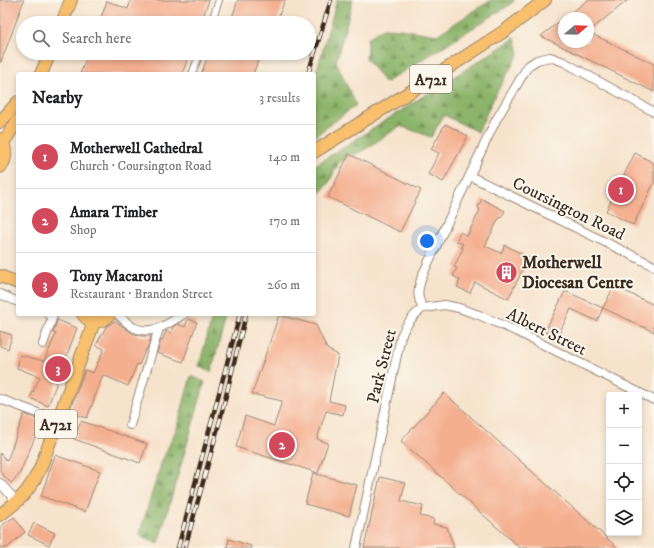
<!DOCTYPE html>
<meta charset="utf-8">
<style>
:root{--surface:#fff;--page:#f6f6f6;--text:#202124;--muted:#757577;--line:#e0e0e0;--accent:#d1495b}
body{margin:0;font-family:"IM FELL DW Pica",serif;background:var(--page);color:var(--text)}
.controls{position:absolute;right:12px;bottom:12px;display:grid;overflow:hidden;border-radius:4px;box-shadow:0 2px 6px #0003}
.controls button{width:36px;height:36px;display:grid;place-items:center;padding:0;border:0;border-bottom:1px solid var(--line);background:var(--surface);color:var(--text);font:20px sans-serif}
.compass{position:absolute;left:558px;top:12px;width:36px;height:36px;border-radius:50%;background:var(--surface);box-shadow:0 2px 6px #0003;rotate:71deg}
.you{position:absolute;left:427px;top:241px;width:14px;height:14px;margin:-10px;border:3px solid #fff;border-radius:50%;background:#1a73e8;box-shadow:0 0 0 6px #1a73e833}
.badge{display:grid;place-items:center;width:26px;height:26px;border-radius:50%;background:var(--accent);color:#fff;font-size:13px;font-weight:700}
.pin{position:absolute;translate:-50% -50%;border:2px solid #fff;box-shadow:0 1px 4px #0006}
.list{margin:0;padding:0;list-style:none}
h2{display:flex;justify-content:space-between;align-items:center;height:52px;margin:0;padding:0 16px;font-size:17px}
h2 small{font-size:13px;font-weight:400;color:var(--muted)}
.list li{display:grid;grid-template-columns:26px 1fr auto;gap:12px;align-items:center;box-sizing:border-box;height:64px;padding:0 16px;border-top:1px solid var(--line)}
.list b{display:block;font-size:15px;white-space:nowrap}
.list p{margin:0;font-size:13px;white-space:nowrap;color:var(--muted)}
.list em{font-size:13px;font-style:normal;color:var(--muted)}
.icon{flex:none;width:22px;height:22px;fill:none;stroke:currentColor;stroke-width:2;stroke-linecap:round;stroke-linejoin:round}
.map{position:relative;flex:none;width:654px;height:548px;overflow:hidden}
.search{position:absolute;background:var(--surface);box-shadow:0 2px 6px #0003;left:16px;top:16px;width:300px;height:44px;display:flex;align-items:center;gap:10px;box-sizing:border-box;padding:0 14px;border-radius:22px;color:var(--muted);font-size:15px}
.panel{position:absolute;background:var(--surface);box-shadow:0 2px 6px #0003;left:16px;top:72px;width:300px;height:244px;border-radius:4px}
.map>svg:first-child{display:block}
.forest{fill:url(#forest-firs);stroke:#646f44}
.building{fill:#f4af8f}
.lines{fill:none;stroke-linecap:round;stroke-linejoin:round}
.pedestrian-casing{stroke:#988675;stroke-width:8}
.minor-casing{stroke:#988675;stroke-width:10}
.primary-casing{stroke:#988675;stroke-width:14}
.pedestrian{stroke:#fff;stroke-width:6}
.minor{stroke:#fff;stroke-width:8}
.primary{stroke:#f8bf6c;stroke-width:12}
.rail-casing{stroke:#3b2a1e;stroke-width:4.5}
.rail{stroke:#fbf7ec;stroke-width:3;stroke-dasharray:9;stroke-linecap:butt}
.labels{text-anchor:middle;stroke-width:4;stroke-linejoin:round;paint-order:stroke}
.shield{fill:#fbf7ec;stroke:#75685c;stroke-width:1}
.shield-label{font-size:16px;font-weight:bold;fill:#3b2a1e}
.street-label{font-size:17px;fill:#3b2a1e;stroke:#fbf7ec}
.poi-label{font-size:17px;font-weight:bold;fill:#3b2a1e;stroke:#fbf7ec;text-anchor:start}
</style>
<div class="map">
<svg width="654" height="548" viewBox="0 0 654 548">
<defs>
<pattern id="forest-firs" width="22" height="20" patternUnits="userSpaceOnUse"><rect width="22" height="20" fill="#8cb46a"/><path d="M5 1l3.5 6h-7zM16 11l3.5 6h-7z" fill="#749357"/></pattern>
</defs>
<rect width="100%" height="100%" fill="#fbf7ec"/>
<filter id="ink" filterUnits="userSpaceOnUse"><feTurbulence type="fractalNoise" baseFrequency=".025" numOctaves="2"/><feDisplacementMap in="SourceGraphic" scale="8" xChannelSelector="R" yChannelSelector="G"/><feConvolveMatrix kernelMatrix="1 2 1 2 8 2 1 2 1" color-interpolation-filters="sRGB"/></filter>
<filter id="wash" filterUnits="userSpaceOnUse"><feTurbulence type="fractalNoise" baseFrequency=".012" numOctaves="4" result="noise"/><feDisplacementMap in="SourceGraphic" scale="16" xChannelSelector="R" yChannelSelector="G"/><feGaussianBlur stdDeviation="0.9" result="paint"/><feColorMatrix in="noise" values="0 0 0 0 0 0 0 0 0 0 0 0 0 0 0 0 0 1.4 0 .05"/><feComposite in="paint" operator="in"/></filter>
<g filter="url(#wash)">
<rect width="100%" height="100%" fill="#f6e3cc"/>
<g class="forest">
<path d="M337,0H353L336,62L356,105L314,137V80Z"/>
<path d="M491,0H515L508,6L385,83L366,58L368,38L383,28L400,29L437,35Z"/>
<path d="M515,38L519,54L495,95L478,132L444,115L431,137L400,126L364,150L339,162L328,184L314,199V166Z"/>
<path d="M213,314H227L211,372L199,366Z"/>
<path d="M191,376L205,382L158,544L139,535L162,461L177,428Z"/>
</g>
<g id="blocks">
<g class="building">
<path d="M0,0H24L1,62H0Z"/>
<path d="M131,0H209L201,23H99L107,1L128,9Z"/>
<path d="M238,0H285L276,23H230Z"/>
<path d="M588,0H628L588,32L654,64V92L541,36L564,18V42H588V18H564Z"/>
<path d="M88,53H190L182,74H80Z"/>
<path d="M209,53H261L253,74H201Z"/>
<path d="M445,124L468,136L443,182L428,174L439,153L431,149Z"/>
<path d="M635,153L654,163V183L633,225L606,211Z"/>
<path d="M349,154L421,190L400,232L328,197Z"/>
<path d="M482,199L505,211L501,218H499L485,246L501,253L505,245L529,258L508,299L475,282L470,293L457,287L460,280L453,276L457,268L454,267L463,248L461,247L463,244L456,241L460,232L467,236L480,210L478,207Z"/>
<path d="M614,286L654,305V332L603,308Z"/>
<path d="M565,291L603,308L597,321L571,309L557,338L545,332Z"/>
<path d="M279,315L316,325L327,349L338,355L329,401L345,405L343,415L326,411L317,439L328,443L318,473L236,447L245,416L274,426L282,401L252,394Z"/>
<path d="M188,319L197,322L183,362L157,353L161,340L162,341L166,331L171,333L173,327L178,324L185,327Z"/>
<path d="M57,320L77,328L48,406L30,398L40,377L17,368L20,355L44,361L56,334L53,333Z"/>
<path d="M115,321L132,333L141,336H151L147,349H146L139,365L137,364L128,386L103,375L87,418L69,412L85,370L93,373L104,349L96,345L106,327Z"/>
<path d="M0,331L12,335L8,349L0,346Z"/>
<path d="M444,393L618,548H520L401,441Z"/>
<path d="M24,414L42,421L19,475L11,483L0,472V453L7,461Z"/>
<path d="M81,421L147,444L140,463L74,439Z"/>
<path d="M55,455L100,471L85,512L41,496Z"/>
<path d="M313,473L357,485L349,516L305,504Z"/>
<path d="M380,477L405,483L401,501L423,506L420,516L434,519L433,524L447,527L454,548H364Z"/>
<path d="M14,517L25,532L7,548H0V527Z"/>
<path d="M34,523L55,533L49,545L28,535Z"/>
<path d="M229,539L251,546V548H227Z"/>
</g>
</g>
</g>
<g filter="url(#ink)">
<use href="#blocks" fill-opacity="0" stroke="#988675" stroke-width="1"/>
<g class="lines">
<defs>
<g id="pedestrian">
<path d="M211,23L219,0"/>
<path d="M192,74L200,53"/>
</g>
<g id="minor">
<path d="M470,176L654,266"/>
<path d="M0,294L18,302"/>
<path d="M423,308L445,305L459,308L479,315L518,332L654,400"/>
<path d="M117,314C123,318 128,325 135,328C153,336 169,323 184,314"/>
<path d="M43,344L53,316L48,314"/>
<path d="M0,399L57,420"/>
<path d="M130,425L159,328"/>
<path d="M0,483L17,502"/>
<path d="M356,548L401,336C406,324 412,316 423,308C416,296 418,289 422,276L496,120L528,66L537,60L550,57L564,62L654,112"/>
</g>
<g id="primary">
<path d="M62,23L71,0"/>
<path d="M41,74L50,53"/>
<path d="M0,122L18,102"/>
<path d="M0,139C7,147 7,160 0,167"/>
<path d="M3,143L18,120"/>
<path d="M314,152L437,75L506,30L545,0"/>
<path d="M0,276L18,283"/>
<path d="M83,314C90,325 103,323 110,314"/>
<path d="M0,515C21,499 28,493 40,469L94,322"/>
</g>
</defs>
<use href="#pedestrian" class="pedestrian-casing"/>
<use href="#minor" class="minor-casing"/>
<use href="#primary" class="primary-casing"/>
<use href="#pedestrian" class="pedestrian"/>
<use href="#minor" class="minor"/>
<use href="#primary" class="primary"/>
<defs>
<g id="rail">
<path d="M308,74L331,0"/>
<path d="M178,548L240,314"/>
<path d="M185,548L220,420L246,314"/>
</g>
</defs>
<use href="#rail" class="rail-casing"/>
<use href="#rail" class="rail"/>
</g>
</g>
<defs>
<symbol id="building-disc" viewBox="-11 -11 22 22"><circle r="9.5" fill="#d1495b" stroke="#fbf7ec"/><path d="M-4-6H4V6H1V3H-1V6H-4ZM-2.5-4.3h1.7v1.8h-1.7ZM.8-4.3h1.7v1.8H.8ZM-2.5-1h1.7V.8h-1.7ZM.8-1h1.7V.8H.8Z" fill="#fff"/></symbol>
</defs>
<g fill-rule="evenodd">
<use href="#building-disc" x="494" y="260" width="25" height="25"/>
</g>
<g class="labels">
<g class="shield">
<rect x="410" y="65" width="42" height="28" rx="3"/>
<rect x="35" y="410" width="42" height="28" rx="3"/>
</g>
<g class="shield-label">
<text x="431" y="85">A721</text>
<text x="56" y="430">A721</text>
</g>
<g class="street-label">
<text transform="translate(569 208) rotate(26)" y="6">Coursington Road</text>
<text transform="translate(547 331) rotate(26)" y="6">Albert Street</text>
<text transform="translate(381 366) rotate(-76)" y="6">Park Street</text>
</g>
<g class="poi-label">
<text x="522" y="268">Motherwell<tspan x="522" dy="20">Diocesan Centre</tspan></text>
</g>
</g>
</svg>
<div class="controls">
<button>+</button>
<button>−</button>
<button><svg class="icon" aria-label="locate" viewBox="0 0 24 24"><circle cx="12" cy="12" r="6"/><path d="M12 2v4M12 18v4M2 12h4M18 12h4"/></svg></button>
<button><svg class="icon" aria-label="layers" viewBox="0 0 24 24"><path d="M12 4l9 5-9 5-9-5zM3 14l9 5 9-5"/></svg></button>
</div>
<svg class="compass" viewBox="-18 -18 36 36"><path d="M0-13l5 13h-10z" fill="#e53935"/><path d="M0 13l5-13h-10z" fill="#757577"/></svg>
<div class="you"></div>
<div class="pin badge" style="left:621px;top:190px">1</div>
<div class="pin badge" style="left:282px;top:445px">2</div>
<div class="pin badge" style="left:58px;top:369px">3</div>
<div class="search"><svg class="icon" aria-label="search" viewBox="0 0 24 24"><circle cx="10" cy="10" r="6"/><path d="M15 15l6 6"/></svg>Search here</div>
<section class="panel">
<h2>Nearby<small>3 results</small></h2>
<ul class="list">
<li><span class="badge">1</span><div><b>Motherwell Cathedral</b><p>Church · Coursington Road</p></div><em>140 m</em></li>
<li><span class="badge">2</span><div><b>Amara Timber</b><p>Shop</p></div><em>170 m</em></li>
<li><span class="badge">3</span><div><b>Tony Macaroni</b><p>Restaurant · Brandon Street</p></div><em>260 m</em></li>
</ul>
</section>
</div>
